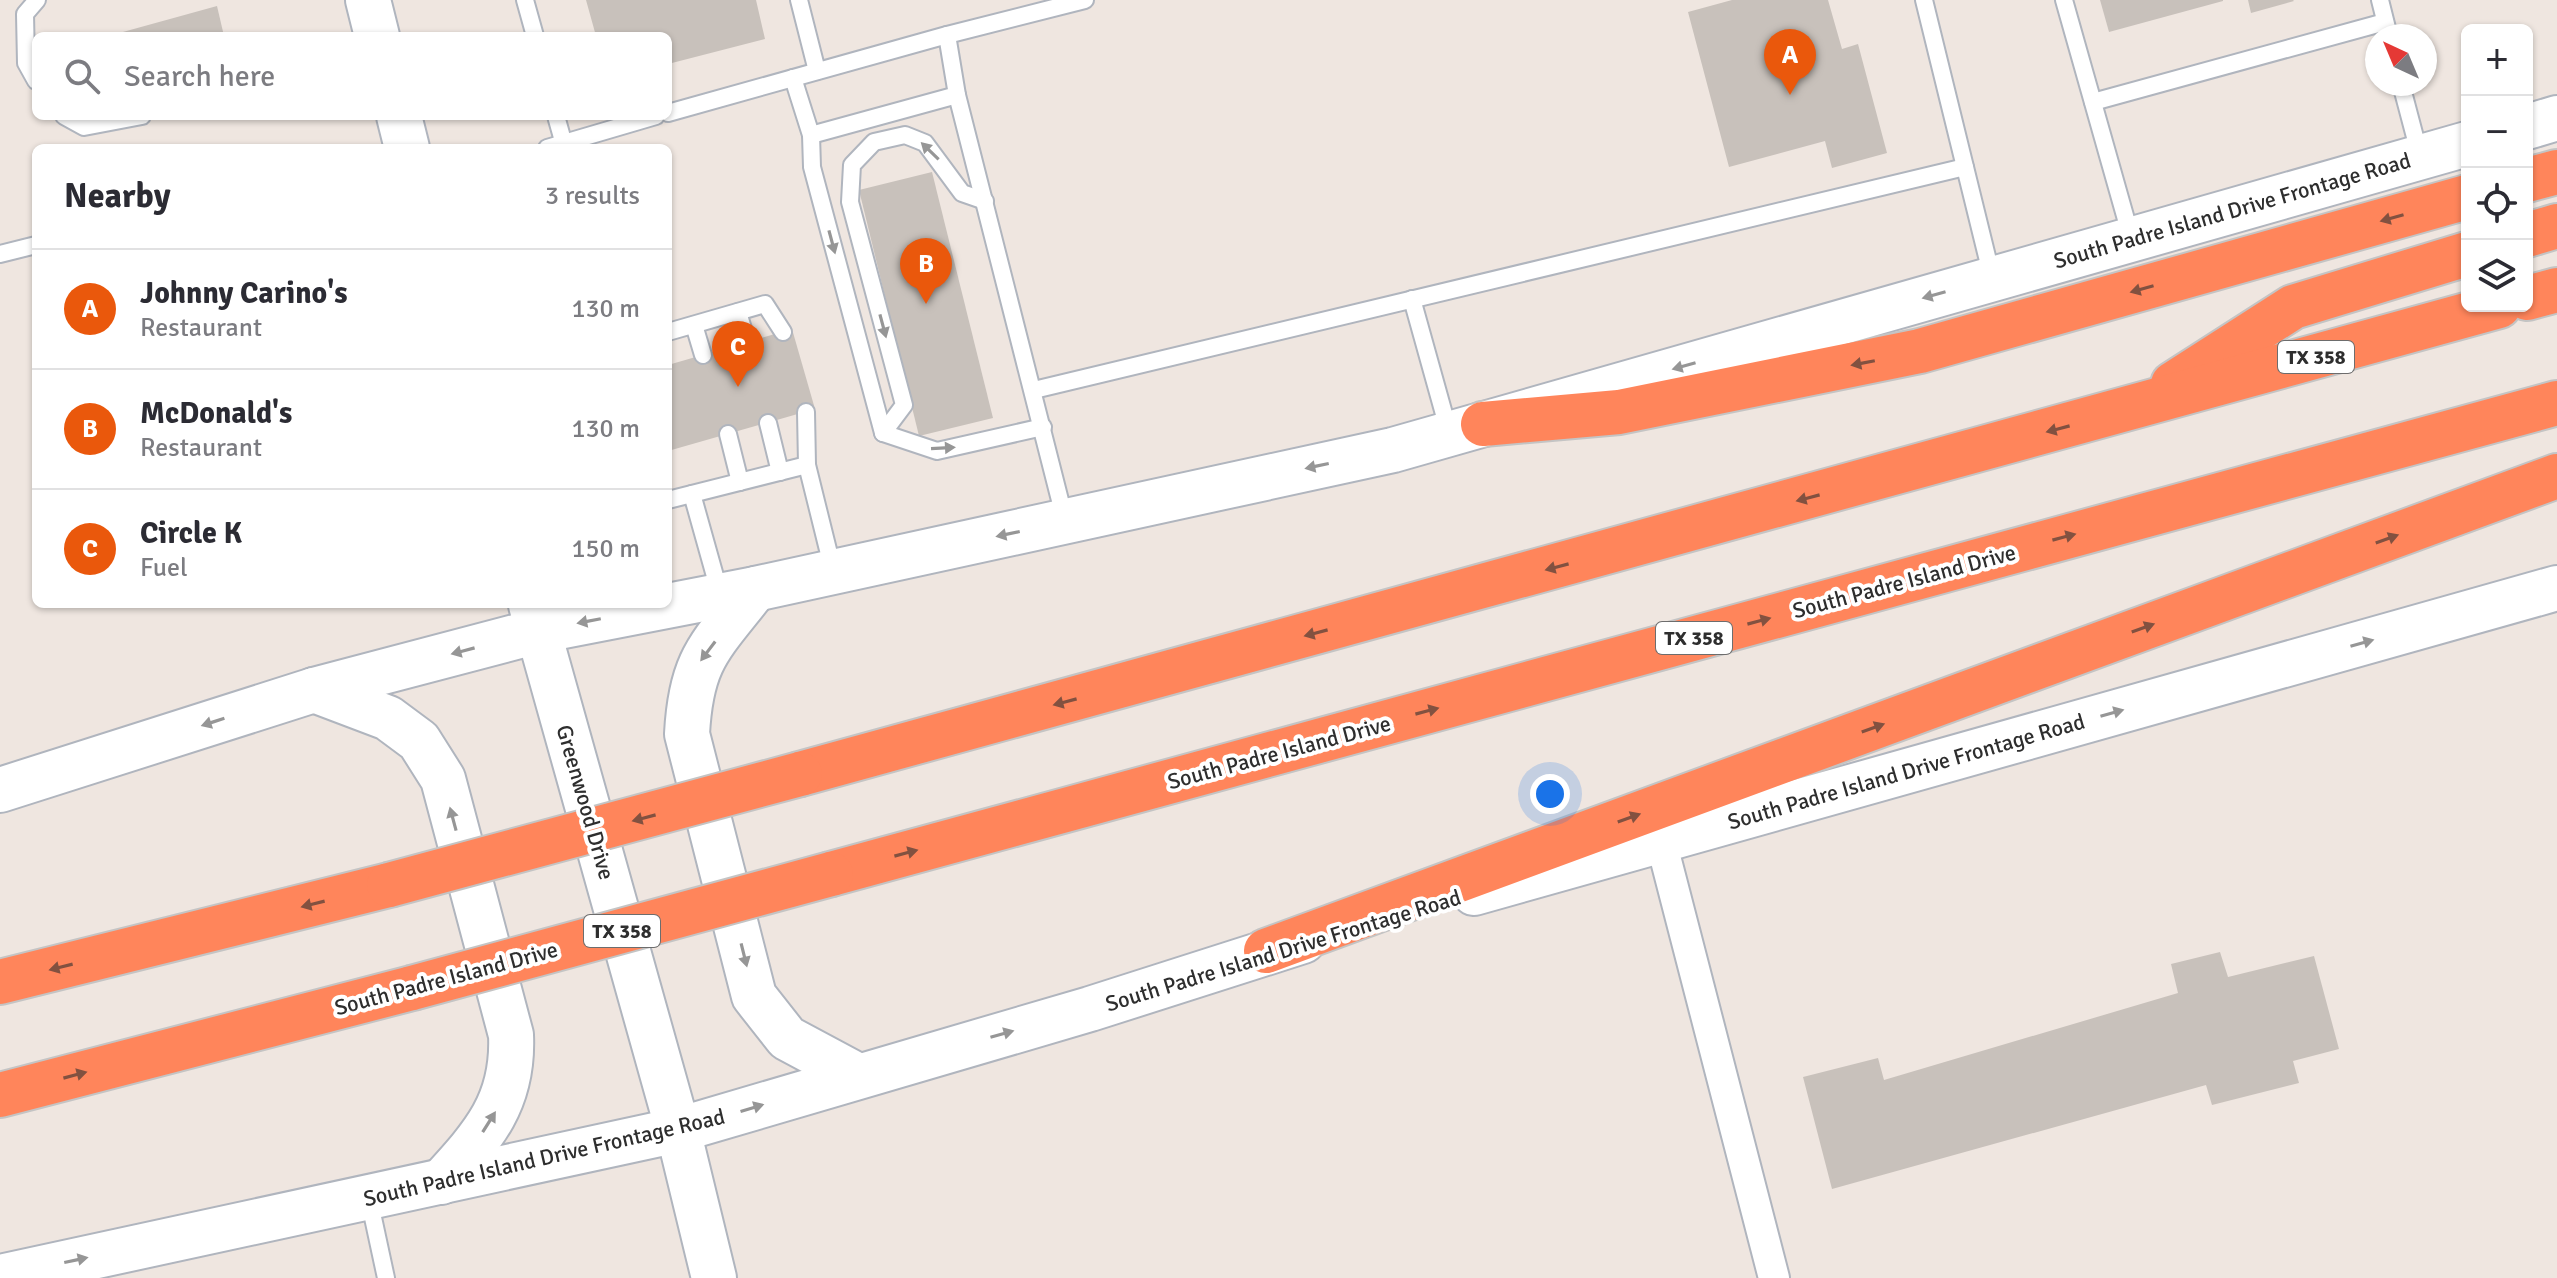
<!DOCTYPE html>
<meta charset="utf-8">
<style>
:root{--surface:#fff;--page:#f7f7f7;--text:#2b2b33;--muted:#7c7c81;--line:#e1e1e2;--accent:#ea580c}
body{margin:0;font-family:Signika,sans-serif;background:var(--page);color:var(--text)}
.controls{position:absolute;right:24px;top:24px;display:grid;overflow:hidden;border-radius:12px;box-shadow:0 2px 6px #0004}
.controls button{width:72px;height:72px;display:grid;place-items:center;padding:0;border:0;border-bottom:2px solid var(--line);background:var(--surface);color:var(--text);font:40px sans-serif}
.compass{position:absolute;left:2365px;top:24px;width:72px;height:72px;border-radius:50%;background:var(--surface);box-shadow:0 2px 6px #0004;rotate:316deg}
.you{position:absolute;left:1550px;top:794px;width:28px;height:28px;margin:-20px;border:6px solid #fff;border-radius:50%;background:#1a73e8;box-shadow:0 0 0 12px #1a73e833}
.badge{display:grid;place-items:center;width:52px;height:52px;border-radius:50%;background:var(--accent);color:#fff;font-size:26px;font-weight:700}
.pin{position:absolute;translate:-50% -66px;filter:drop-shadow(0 2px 4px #0008)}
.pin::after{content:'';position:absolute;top:42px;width:28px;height:24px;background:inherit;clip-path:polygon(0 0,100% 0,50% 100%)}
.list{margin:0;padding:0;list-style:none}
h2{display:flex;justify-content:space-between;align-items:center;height:104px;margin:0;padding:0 32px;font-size:34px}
h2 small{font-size:26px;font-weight:400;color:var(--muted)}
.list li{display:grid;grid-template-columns:52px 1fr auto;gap:24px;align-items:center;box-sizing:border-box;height:120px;padding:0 32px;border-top:2px solid var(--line)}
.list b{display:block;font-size:30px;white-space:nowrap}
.list p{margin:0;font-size:26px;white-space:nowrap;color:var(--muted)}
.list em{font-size:26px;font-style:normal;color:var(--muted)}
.icon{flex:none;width:44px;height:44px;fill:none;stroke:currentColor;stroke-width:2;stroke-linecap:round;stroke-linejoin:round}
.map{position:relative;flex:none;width:2557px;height:1278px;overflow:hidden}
.search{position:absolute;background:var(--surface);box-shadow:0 2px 6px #0004;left:32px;top:32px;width:640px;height:88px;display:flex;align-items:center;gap:20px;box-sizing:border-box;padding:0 28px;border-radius:12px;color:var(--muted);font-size:30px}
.panel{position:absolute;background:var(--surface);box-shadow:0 2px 6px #0004;left:32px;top:144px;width:640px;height:464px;border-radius:12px}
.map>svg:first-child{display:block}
.building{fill:#c8c1bb}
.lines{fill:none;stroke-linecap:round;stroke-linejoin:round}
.service-casing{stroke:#b0b5be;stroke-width:20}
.minor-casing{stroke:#b0b5be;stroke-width:34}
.secondary-casing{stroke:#b0b5be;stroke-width:48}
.motorway-casing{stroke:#c4c4c4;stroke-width:48}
.service{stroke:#fff;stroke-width:16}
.minor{stroke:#fff;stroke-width:30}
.secondary{stroke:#fff;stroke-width:44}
.motorway{stroke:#ff855b;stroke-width:44}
.motorway-bridge-casing{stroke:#c4c4c4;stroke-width:48;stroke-linecap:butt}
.motorway-bridge{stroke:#ff855b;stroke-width:44}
.oneway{fill:#969696}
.oneway2{fill:#825140}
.labels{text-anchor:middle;stroke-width:8;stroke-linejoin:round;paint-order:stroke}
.shield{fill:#fff;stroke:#6d6d6d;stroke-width:2}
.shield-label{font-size:20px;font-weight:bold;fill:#2e2e2e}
.street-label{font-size:22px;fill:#2e2e2e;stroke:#fff}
</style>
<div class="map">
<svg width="2557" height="1278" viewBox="0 0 2557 1278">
<rect width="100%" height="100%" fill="#efe6e0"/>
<g class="building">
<path d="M586,0H756L765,39L668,64V36H596Z"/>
<path d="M1732,0H1828L1842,49L1858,44L1887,153L1832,168L1825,141L1729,167L1688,12Z"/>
<path d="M2100,0H2223V1L2109,32Z"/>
<path d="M2248,0H2293L2294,1L2251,13Z"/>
<path d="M217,6L224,36H112V35Z"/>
<path d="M932,172L993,418L919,436L859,190Z"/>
<path d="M792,329L815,409L668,451V365Z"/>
<path d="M2220,952L2228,977L2314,956L2339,1049L2293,1061L2299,1083L2212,1105L2206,1085L1832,1189L1803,1077L1878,1058L1884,1080L2178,993L2171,964Z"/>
</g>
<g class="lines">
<defs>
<g id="service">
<path d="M525,0L535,36"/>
<path d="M799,0L817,71"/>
<path d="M1924,0L1992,277"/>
<path d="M2064,0L2131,237"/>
<path d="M2380,0L2389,36"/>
<path d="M793,78L811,135L812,167L883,433L937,451L1043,427"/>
<path d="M36,81L26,63L25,14L37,0"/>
<path d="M2401,84L2420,156"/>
<path d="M2093,102L2385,22"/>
<path d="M668,113L947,35"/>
<path d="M64,116L84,127L142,116"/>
<path d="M556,116L565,148"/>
<path d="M811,135L957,95"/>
<path d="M547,148L656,116"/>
<path d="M0,254L36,245"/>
<path d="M1412,299L1449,432"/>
<path d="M738,312L747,342"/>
<path d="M694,325L703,355"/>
<path d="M668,332L765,304L783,332"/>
<path d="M1034,390L1965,167"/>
<path d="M806,412L807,465"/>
<path d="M768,423L780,472"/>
<path d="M883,433L904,405L850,202L852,165L874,142L905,135L925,143L962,193L985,201"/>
<path d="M728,434L740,482"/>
<path d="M692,494L720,594"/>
<path d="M668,500L807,465L833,570"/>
<path d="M1065,520L957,95L947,35L1085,0"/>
<path d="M369,1199L386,1278"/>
</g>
<path id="minor" d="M1661,841L1774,1278"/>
<g id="secondary">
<path d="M368,0L377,36"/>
<path d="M399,116L407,148"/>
<path d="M2527,127L2557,118"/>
<path d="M755,589C711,646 691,658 687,734L754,996L787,1038L858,1076"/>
<path d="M531,605L678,1130L714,1278"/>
<path d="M314,690L388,718L419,741L443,779L511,1035C514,1102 484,1135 441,1182"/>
<path d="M0,790L314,690L538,631L755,589L1393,450L2467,144"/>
<path d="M1474,893L2557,588"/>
<path d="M0,1277L678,1130L1090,1009L1303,941"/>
</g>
<g id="motorway">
<path d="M2527,180L2557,172"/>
<path d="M2527,235L2557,226"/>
<path d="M2527,298L2557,290"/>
<path d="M2173,384L2293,307L2467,254"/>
<path d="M1483,424L1619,412L1920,351L2467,197"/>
<path d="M800,774L2499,306"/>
<path d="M831,874L2557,403"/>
<path d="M1266,951L2557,476"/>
<path d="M0,982L389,885"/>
<path d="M0,1095L412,988"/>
</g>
</defs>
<use href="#service" class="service-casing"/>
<use href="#minor" class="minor-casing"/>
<use href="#secondary" class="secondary-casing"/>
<use href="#motorway" class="motorway-casing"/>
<use href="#service" class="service"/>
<use href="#minor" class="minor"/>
<use href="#secondary" class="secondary"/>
<use href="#motorway" class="motorway"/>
<defs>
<g id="motorway-bridge">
<path d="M389,885L800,774"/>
<path d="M412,988L831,874"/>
</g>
</defs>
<use href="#motorway-bridge" class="motorway-bridge-casing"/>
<use href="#motorway-bridge" class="motorway-bridge"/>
</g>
<defs><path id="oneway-solid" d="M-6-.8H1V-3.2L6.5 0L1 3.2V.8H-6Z" transform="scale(2)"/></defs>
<g class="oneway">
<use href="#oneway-solid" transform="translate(930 151) rotate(-136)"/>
<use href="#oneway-solid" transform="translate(832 242) rotate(75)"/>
<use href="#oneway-solid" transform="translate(1934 295) rotate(164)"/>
<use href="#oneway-solid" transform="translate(883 326) rotate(75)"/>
<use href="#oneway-solid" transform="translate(1684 366) rotate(164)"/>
<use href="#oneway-solid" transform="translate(943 448) rotate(-3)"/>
<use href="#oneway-solid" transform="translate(1317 466) rotate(168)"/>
<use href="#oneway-solid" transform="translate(1008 534) rotate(168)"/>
<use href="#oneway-solid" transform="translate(589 621) rotate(169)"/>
<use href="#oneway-solid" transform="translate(2362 643) rotate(-16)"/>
<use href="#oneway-solid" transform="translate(463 651) rotate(165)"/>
<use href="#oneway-solid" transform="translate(708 651) rotate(127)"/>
<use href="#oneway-solid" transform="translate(2112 713) rotate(-16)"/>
<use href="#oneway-solid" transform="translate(213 722) rotate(162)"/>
<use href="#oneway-solid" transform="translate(453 819) rotate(-105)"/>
<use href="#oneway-solid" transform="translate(744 955) rotate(76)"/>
<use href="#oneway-solid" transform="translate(1002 1034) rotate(-16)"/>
<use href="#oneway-solid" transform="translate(752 1108) rotate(-17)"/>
<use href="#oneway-solid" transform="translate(489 1122) rotate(-58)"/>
<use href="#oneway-solid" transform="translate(76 1260) rotate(-12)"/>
</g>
<g class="oneway2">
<use href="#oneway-solid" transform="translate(2392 218) rotate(164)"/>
<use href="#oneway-solid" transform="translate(2142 289) rotate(164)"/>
<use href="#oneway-solid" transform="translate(1863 363) rotate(169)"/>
<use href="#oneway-solid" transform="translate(2058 429) rotate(165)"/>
<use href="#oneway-solid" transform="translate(1808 498) rotate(165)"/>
<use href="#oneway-solid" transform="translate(2064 537) rotate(-15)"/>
<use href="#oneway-solid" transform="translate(2387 539) rotate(-20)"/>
<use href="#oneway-solid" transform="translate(1557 567) rotate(165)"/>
<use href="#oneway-solid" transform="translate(1759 621) rotate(-15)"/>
<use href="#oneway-solid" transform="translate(2143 628) rotate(-20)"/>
<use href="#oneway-solid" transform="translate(1316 633) rotate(165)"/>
<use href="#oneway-solid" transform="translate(1065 702) rotate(165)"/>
<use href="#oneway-solid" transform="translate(1427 711) rotate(-15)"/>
<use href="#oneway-solid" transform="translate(1873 728) rotate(-20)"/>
<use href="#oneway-solid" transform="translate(644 818) rotate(165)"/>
<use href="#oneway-solid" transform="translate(1629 818) rotate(-20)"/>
<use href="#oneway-solid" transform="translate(906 853) rotate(-15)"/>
<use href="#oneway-solid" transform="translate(313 904) rotate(166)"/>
<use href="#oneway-solid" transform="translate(61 967) rotate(166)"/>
<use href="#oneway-solid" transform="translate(75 1075) rotate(-15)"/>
</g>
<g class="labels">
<g class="shield">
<rect x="2278" y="341" width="76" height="32" rx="6"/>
<rect x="1656" y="622" width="76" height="32" rx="6"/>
<rect x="584" y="915" width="76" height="32" rx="6"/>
</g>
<g class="shield-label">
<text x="2316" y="364">TX 358</text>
<text x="1694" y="645">TX 358</text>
<text x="622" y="938">TX 358</text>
</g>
<g class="street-label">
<text transform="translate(2232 210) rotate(-16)" y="8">South Padre Island Drive Frontage Road</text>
<text transform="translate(1904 581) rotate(-15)" y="8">South Padre Island Drive</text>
<text transform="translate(1279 752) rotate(-15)" y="8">South Padre Island Drive</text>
<text transform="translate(1906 771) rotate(-16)" y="8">South Padre Island Drive Frontage Road</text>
<text transform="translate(586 802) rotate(74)" y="8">Greenwood Drive</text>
<text transform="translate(1283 950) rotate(-17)" y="8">South Padre Island Drive Frontage Road</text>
<text transform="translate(446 978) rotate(-15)" y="8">South Padre Island Drive</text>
<text transform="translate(544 1157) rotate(-13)" y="8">South Padre Island Drive Frontage Road</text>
</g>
</g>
</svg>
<div class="controls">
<button>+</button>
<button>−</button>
<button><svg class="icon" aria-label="locate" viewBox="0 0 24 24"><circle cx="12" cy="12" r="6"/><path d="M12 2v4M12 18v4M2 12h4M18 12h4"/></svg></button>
<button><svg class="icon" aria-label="layers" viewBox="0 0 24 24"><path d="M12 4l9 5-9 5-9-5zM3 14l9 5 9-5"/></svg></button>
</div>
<svg class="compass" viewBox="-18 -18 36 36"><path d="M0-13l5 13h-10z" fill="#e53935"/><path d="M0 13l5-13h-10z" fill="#7c7c81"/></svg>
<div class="you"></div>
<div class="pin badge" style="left:1790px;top:95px">A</div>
<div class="pin badge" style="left:926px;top:304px">B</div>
<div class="pin badge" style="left:738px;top:387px">C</div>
<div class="search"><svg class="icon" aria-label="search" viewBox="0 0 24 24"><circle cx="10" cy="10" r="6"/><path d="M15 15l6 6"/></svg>Search here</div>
<section class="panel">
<h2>Nearby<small>3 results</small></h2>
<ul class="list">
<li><span class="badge">A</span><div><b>Johnny Carino's</b><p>Restaurant</p></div><em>130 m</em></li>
<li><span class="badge">B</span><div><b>McDonald's</b><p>Restaurant</p></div><em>130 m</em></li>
<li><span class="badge">C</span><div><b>Circle K</b><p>Fuel</p></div><em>150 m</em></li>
</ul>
</section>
</div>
